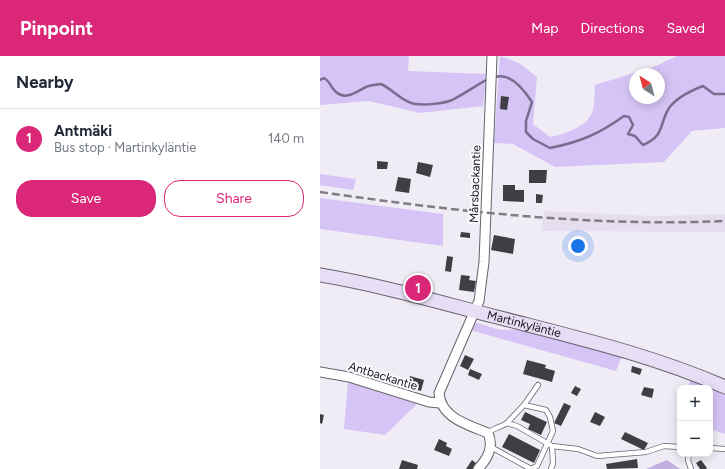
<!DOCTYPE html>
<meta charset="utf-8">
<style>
:root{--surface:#fff;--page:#f2f2f3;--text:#1f2937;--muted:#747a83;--line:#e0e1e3;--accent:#db2777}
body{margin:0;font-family:Figtree,sans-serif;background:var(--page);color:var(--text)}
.controls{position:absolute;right:12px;bottom:12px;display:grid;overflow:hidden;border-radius:8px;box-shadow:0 2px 10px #0003}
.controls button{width:36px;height:36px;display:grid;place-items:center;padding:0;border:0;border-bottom:1px solid var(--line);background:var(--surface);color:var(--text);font:20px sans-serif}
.compass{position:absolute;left:309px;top:12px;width:36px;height:36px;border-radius:50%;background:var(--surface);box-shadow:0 2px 10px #0003;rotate:324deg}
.you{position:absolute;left:258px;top:190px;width:14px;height:14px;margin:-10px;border:3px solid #fff;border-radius:50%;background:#1a73e8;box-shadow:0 0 0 6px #1a73e833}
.badge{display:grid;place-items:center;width:26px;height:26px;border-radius:50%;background:var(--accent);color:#fff;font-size:13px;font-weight:700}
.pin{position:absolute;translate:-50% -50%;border:2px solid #fff;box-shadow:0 1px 4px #0006}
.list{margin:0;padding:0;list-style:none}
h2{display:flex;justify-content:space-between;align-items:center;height:52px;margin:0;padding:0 16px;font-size:17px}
h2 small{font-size:13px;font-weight:400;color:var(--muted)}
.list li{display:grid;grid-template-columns:26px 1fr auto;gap:12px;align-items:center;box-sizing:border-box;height:60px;padding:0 16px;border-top:1px solid var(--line)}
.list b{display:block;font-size:15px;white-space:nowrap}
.list p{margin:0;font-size:13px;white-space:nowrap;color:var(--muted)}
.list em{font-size:13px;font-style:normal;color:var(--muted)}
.actions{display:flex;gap:8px;padding:12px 16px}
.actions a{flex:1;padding:9px 0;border:1px solid var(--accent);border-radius:16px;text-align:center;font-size:14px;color:var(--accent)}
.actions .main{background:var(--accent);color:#fff}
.map{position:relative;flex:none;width:405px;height:413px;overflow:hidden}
header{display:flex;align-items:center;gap:24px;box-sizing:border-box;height:56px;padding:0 20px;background:var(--accent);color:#fff}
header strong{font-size:19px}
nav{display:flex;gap:22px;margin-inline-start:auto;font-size:14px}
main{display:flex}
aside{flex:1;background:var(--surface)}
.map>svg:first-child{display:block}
.built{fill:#e4deef}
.green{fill:#d6c4f6;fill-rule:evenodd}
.forest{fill:#c1afe2}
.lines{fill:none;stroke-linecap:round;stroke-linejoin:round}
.stream{stroke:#786c8f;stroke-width:2.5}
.building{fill:#403e45}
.lane-casing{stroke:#65636b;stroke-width:6}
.street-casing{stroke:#65636b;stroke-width:11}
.secondary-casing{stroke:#65636b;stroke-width:15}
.lane{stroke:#fff;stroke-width:4.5}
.street{stroke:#fff;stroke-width:9}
.secondary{stroke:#e7def5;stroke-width:13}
.rail{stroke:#7f7d83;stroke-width:2.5;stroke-dasharray:8 4;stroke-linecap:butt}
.labels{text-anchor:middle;stroke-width:4;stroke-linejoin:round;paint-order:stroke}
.street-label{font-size:12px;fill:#151417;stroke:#fcfbff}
</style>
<header>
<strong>Pinpoint</strong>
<nav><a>Map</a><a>Directions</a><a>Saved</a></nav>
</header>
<main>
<aside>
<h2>Nearby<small></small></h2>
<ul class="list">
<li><span class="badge">1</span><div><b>Antmäki</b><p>Bus stop · Martinkyläntie</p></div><em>140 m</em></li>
</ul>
<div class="actions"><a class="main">Save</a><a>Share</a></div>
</aside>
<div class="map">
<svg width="405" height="413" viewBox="0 0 405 413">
<rect width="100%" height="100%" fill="#f0ecf6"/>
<path class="built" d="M224,155L335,160L405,158V176L221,175Z"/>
<g class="green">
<path d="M0,0H89L88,15L167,18L163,50L100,57L49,45L0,49Z"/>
<path d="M180,0L199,7L217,21L213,68L230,81C245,78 268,71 273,54C275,46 274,37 275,29L336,10L357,0H405V72L372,75L344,106L235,111L193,88L174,87ZM315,18H339V42H315Z"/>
<path d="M0,118L36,123L33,134L0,129Z"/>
<path d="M0,142L123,158V190L0,173Z"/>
<path d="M154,266L181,274L201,273L302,300L296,315L150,274Z"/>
<path d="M371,323L405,337V378L390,373V332H368Z"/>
<path d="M28,326L97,348L65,379L24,373Z"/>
</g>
<path class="forest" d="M347,404L360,413H326Z"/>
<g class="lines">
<path class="stream" d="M0,24L4,22C10,25 11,32 16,36C26,45 37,35 46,31C50,29 56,29 61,28C72,33 84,47 95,48C105,49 123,48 132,44C168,26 182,0 212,46L206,65V76L213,83L230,92C260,86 279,78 304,60L309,61L313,69L308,78L315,80L323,89C345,80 339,68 349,52C357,41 370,35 383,30L394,38H405"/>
</g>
<g class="building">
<path d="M181,40L189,41L187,54L180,53Z"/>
<path d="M57,105L68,106L67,113H57Z"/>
<path d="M98,106L113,109L110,121L96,117Z"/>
<path d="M209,114H227L226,127H209Z"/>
<path d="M78,121L91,123L89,137L75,135Z"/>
<path d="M183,129H195V134H204V146L183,145Z"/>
<path d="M216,138L223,139L222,147H216Z"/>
<path d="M141,176L150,177V182L140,181Z"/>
<path d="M174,179L195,183L193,198L171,194Z"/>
<path d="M127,200L133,201L131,216L125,215Z"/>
<path d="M141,219L150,220L149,224L156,225L154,236L139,234Z"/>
<path d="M145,299L154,303L148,314L140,310Z"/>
<path d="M207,304L226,309L225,312L235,315L232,326L203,318Z"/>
<path d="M312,310L322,313L320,319L311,316Z"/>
<path d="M150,313L162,318L159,324L148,319Z"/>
<path d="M90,320L104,324L101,335L87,331Z"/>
<path d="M255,330L261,333L257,340L251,337Z"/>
<path d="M324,331L334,333L332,342L321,339Z"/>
<path d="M244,347L251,350L241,370L234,367Z"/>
<path d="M205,356L227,366L221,379L208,373L210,368L201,364Z"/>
<path d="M275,356L285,361L280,370L270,366Z"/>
<path d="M0,358L4,359L2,368L0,367Z"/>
<path d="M305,376L328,387L324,394L301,383Z"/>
<path d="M189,378L220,394L214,407L182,391Z"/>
<path d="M119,383L127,387L126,390L132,393L129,400L114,394Z"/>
<path d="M317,403L318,412L287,413L286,408Z"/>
<path d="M82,404L98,409L97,413H79Z"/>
<path d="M152,404L157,408L153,413H146Z"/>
<path d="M381,404L387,412L386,413H380L376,407Z"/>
</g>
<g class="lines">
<defs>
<g id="lane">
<path d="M187,367L204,349L218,329"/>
<path d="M168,377C174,371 180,372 187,367L197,370L232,390L258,393L277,400L326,396L344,390L360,391"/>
<path d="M171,391L211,413L217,410L233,375L230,361L226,354L204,349"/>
<path d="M390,392L405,393"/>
<path d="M369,398L368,404L371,413"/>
<path d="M231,413L233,407L232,390"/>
</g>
<g id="street">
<path d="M0,316L29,321L109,346L120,347"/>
<path d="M158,413C168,402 174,391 168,377C148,369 121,362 119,337L159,245L164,206L172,0"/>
</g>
<g id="secondary">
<path id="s1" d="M0,219C60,229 118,246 177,261C254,281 332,299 405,331"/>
</g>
</defs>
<use href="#lane" class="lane-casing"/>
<use href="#street" class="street-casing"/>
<use href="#secondary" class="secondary-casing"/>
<use href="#lane" class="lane"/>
<use href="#street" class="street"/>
<use href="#secondary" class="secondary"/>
<path class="rail" d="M0,136C134,155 269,171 405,165"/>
</g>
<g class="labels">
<g class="street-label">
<text transform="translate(155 128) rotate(-88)" y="4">Mårsbackantie</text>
<text dy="4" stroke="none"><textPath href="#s1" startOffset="210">Martinkyläntie</textPath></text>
<text transform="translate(63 320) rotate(17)" y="4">Antbackantie</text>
</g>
</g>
</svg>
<div class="controls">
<button>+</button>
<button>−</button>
</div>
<svg class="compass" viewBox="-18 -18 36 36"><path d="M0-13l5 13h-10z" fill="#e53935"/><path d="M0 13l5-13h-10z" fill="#747a83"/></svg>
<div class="you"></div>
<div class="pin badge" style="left:98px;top:232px">1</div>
</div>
</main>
